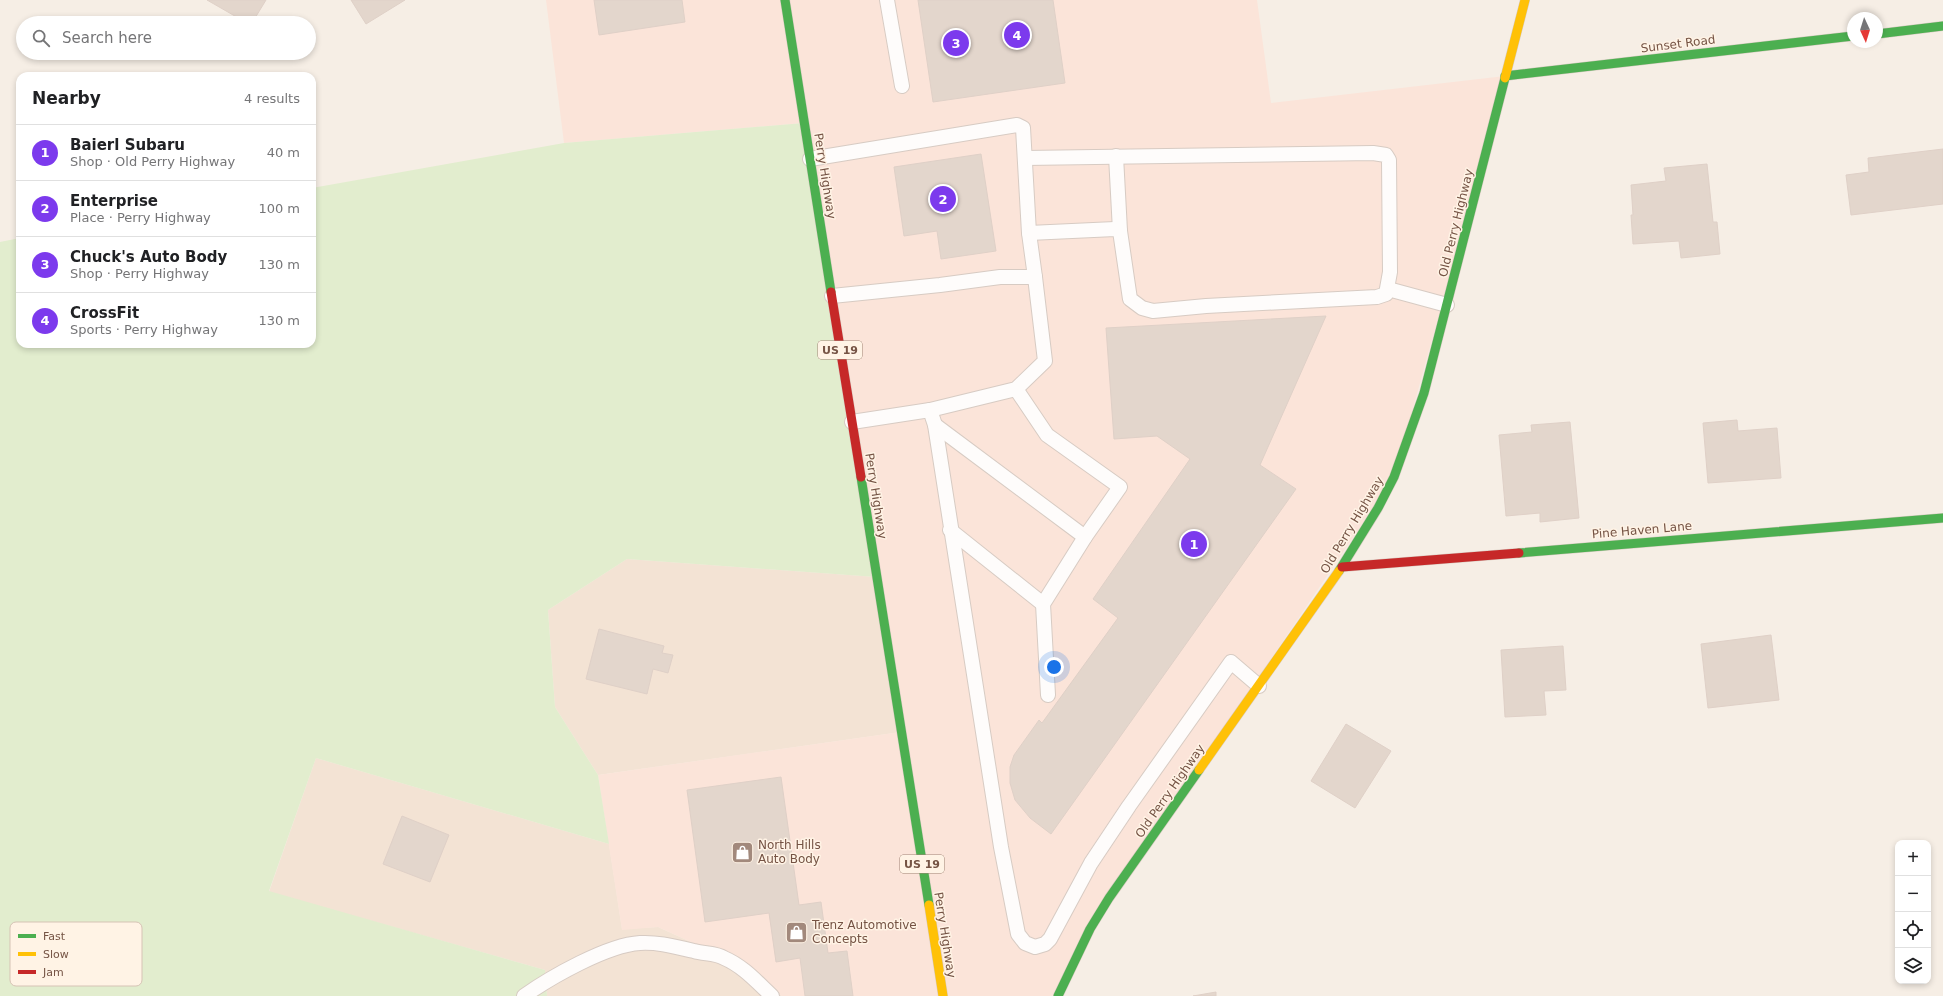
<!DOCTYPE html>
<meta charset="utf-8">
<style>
:root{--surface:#fff;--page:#f2f2f2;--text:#202124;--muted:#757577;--line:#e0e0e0;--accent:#7c3aed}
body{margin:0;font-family:"DejaVu Sans",sans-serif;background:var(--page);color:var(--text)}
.controls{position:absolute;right:12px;bottom:12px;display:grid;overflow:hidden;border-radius:8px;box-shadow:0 2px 6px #0003}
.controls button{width:36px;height:36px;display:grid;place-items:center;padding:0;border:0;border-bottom:1px solid var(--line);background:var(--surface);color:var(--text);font:20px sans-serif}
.compass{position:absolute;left:1847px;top:12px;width:36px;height:36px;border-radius:50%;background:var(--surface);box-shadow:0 2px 6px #0003;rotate:176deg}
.you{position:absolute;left:1054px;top:667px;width:14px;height:14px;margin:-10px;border:3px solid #fff;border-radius:50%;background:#1a73e8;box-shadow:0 0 0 6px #1a73e833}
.badge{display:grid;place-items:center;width:26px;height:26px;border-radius:50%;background:var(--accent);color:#fff;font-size:13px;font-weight:700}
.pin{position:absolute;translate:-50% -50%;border:2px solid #fff;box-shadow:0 1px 4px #0006}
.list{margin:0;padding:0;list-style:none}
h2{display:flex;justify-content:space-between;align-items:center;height:52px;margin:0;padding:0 16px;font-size:17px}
h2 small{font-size:13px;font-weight:400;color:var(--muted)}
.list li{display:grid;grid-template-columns:26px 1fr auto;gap:12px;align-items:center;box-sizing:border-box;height:56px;padding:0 16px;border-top:1px solid var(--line)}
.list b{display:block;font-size:15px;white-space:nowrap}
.list p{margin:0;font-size:13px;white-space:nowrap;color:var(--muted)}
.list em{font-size:13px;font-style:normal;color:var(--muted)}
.icon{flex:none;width:22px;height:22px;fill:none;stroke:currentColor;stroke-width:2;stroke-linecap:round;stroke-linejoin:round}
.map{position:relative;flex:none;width:1943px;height:996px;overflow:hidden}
.search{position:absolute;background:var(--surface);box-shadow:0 2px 6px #0003;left:16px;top:16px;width:300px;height:44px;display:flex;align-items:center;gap:10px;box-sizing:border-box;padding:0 14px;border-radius:22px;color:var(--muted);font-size:15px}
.panel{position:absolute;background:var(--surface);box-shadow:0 2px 6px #0003;left:16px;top:72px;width:300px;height:276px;border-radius:12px}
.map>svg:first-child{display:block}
.residential{fill:#f3e3d4}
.commercial{fill:#fbe4d9}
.green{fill:#e2edce}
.building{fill:#e3d6cc;stroke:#dfd0c7}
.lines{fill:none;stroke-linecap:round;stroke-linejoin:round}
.lane-casing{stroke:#d7cbc3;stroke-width:16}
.fast-casing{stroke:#d7cbc1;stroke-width:10}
.slow-casing{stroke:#d7cbc1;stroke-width:10}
.jam-casing{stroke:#d7cbc1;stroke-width:10}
.lane{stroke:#fefcfb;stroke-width:14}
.fast{stroke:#4caf50;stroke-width:9}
.slow{stroke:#ffc107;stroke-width:9}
.jam{stroke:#c62828;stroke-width:9}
.labels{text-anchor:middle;stroke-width:3;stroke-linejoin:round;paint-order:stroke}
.shield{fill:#fff3e5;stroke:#9e8374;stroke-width:1}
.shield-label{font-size:11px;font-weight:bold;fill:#755344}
.street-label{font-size:12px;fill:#755344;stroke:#fff3e5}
.poi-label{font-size:12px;fill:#755344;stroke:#fff3e5;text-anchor:start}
.key{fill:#fff3e5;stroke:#d6c3b5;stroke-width:1}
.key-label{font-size:11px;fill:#755344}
</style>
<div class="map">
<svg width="1943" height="996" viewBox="0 0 1943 996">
<rect width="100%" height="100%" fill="#f6eee5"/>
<g class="residential">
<path d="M627,559L876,577L901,732L598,775L555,707L548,610Z"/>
<path d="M316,758L609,844L622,929L658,927L724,957L782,996H547L545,970L269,892Z"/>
</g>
<path class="commercial" d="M546,0H1257L1271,103L1505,76L1394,477L1109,898L1058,996H782L724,957L658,927L622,930L598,775L900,732L804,123L564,143Z"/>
<path class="green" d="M804,123L876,577L627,559L548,610L555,707L598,775L609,844L316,758L269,891L545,970L547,996H0V242L20,238V344H312V188L564,143Z"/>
<g class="building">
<path d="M207,0H266L252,23H247Z"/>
<path d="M351,0H405L366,24Z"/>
<path d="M594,0H682L685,22L599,35Z"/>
<path d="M918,0H1053L1065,83L933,102Z"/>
<path d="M1943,149V204L1851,215L1846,175L1869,172L1868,158Z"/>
<path d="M981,154L996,251L941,259L937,231L904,236L894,167Z"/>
<path d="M1707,164L1713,222H1717L1720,254L1681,258L1679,241L1633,244L1631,215H1633L1631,185L1666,181L1664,168Z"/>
<path d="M1326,316L1260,465L1296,489L1051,834L1030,818L1015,800L1010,783V767L1014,755L1039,720L1042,723L1118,618L1093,599L1190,459L1157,436L1114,439L1106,328Z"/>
<path d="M1737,420L1738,431L1777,428L1781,478L1708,483L1703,423Z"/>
<path d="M1570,422L1579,518L1540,522V513L1506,516L1499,435L1532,432L1531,425Z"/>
<path d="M599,629L664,646L662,653L673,655L668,673L653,669L647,694L586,679Z"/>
<path d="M1771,635L1779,700L1708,708L1701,644Z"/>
<path d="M1563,646L1566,690L1544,691L1546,715L1505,717L1501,650Z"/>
<path d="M1346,724L1391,751L1355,808L1311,781Z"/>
<path d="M781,777L799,905L821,902L828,953L847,951L853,996H805L800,958L776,962L769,913L705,922L687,790Z"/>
<path d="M402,816L449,835L430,882L383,864Z"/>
<path d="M1216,992V996H1193Z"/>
</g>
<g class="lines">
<defs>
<g id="lane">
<path d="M887,0L902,86"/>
<path d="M1116,156L1120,231"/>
<path d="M1025,158L1373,153L1386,155L1389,160L1390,272L1386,294L1377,297L1206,306L1153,311L1142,308L1130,299L1120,231L1115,229L1029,233"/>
<path d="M810,159L1017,125L1023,128L1029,233L1035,277H1000L940,285L832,296"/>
<path d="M1388,289L1447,305"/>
<path d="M1016,389L1047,435L1120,487L1085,537L1043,604L1048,695"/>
<path d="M930,410L935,425L1001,847L1018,934L1025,943L1035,947L1045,944L1050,939L1091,863L1129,806L1231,662L1259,686"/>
<path d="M852,422L930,410L1016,389L1045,361L1035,277"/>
<path d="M935,425L1085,537"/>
<path d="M950,530L1043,604"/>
<path d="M524,996C551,977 607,945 640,943C660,942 676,947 694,951C704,954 716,953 724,958C743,966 757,982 772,996"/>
</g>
<g id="fast">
<path d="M785,0L831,292"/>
<path d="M1877,34L1943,26"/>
<path d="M1505,76L1853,36"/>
<path d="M861,477L929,905"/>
<path d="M1519,553L1943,518"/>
<path d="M1339,571L1378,508L1394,477L1424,393L1505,78"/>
<path d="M1058,996L1090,929L1109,898L1199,770"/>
</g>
<g id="slow">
<path d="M1505,78L1525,0"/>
<path d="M1199,770L1339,571"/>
<path d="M929,905L943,996"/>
</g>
<g id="jam">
<path d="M831,292L861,477"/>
<path d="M1342,567L1519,553"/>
</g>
</defs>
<use href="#lane" class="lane-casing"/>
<use href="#fast" class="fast-casing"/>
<use href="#slow" class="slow-casing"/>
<use href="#jam" class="jam-casing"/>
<use href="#lane" class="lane"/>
<use href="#fast" class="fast"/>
<use href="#slow" class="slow"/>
<use href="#jam" class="jam"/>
</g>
<defs>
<symbol id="shop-square" viewBox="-11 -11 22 22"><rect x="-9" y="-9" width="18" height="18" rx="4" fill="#a2897c" stroke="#fff3e5"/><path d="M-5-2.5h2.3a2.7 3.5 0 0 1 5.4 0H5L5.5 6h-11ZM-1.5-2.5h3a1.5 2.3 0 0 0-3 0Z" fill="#fff"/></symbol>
</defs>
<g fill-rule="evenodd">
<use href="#shop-square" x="730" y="840" width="25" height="25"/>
<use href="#shop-square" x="784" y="920" width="25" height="25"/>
</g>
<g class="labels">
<g class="shield">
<rect x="818" y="341" width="44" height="18" rx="3"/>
<rect x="900" y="855" width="44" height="18" rx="3"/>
</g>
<g class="shield-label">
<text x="840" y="354">US 19</text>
<text x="922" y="868">US 19</text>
</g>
<g class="street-label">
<text transform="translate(1678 44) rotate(-7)" y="4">Sunset Road</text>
<text transform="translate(825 176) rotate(81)" y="4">Perry Highway</text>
<text transform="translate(1456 223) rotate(-76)" y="4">Old Perry Highway</text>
<text transform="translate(876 496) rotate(81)" y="4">Perry Highway</text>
<text transform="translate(1352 525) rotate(-59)" y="4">Old Perry Highway</text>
<text transform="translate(1642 530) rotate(-5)" y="4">Pine Haven Lane</text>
<text transform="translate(1170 791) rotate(-55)" y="4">Old Perry Highway</text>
<text transform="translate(945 935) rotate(81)" y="4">Perry Highway</text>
</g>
<g class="poi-label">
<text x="758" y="849">North Hills<tspan x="758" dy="14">Auto Body</tspan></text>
<text x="812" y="929">Trenz Automotive<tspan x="812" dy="14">Concepts</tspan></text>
</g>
</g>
<rect x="10" y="922" width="132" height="64" rx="6" class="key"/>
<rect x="18" y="934" width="18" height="4" fill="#4caf50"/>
<rect x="18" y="952" width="18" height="4" fill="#ffc107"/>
<rect x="18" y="970" width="18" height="4" fill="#c62828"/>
<g class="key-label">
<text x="43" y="940">Fast</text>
<text x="43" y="958">Slow</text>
<text x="43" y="976">Jam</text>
</g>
</svg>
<div class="controls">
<button>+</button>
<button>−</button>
<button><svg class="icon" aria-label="locate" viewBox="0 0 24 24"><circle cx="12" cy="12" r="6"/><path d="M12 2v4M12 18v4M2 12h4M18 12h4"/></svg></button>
<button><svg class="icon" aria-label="layers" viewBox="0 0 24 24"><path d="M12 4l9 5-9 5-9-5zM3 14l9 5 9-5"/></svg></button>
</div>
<svg class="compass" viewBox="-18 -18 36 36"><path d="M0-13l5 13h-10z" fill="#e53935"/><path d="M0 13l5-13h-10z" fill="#757577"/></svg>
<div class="you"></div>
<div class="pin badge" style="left:1194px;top:544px">1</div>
<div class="pin badge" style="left:943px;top:199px">2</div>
<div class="pin badge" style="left:956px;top:43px">3</div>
<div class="pin badge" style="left:1017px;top:35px">4</div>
<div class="search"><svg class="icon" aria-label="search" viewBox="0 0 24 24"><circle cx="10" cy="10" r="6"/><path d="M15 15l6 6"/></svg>Search here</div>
<section class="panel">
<h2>Nearby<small>4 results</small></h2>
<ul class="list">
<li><span class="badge">1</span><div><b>Baierl Subaru</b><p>Shop · Old Perry Highway</p></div><em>40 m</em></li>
<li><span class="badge">2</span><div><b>Enterprise</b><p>Place · Perry Highway</p></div><em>100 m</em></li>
<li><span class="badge">3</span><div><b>Chuck's Auto Body</b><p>Shop · Perry Highway</p></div><em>130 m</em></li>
<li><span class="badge">4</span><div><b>CrossFit</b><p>Sports · Perry Highway</p></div><em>130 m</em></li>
</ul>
</section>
</div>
